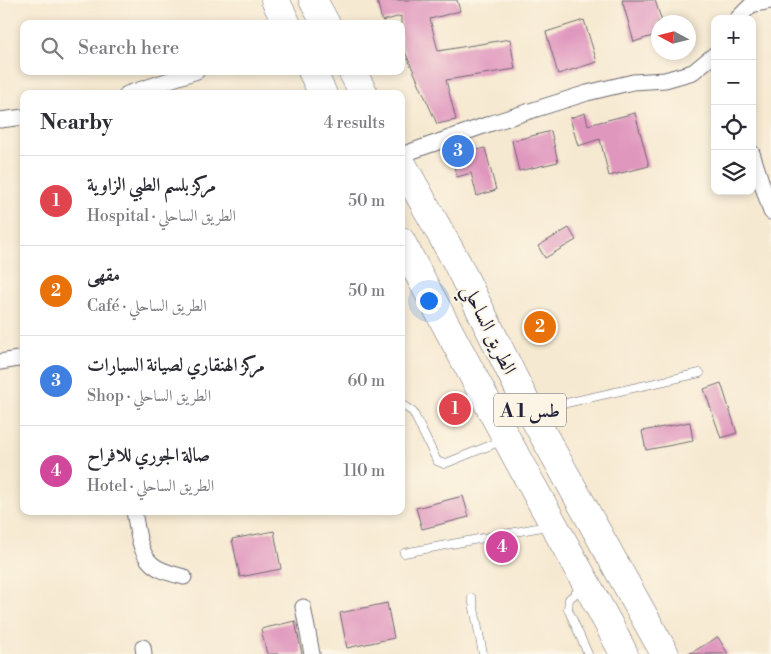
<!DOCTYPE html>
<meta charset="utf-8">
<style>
:root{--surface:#fff;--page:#f2f2f3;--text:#2b2b33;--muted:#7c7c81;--line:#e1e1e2;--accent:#c8321e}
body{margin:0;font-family:"Libre Bodoni",Amiri,serif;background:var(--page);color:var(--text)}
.controls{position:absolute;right:15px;top:15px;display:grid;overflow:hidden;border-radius:10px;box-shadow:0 2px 8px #0003}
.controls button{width:45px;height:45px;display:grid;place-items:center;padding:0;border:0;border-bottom:1px solid var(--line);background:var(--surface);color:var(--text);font:25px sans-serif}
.compass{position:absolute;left:651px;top:15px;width:45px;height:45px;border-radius:50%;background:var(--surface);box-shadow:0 2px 8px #0003;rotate:277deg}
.you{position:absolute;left:428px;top:300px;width:18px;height:18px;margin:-12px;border:4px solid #fff;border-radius:50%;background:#1a73e8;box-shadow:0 0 0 8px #1a73e833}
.badge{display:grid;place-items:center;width:32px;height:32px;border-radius:50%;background:var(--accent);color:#fff;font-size:16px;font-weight:700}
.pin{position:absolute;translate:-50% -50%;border:2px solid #fff;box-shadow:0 1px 5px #0006}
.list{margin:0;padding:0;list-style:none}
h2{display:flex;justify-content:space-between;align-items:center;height:65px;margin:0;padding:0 20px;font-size:21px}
h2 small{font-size:16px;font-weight:400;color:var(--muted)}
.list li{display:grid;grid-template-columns:32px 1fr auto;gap:15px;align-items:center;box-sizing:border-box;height:90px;padding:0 20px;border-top:1px solid var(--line)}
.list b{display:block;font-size:19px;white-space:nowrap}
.list p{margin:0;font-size:16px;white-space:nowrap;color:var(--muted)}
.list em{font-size:16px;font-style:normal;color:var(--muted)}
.icon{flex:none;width:28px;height:28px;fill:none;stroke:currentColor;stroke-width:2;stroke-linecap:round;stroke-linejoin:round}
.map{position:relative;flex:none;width:771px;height:654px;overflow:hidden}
.search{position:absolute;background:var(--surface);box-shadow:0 2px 8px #0003;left:20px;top:20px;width:385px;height:55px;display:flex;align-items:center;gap:12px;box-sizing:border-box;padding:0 18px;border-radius:10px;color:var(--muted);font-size:19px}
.panel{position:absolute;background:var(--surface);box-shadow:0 2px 8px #0003;left:20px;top:90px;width:385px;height:425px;border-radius:10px}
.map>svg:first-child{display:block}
.building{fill:#e097be}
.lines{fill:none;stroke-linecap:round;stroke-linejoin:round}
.lane-casing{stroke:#6c6870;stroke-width:9}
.street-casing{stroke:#6c6870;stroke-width:17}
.highway-casing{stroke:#6c6870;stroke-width:29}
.lane{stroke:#fff;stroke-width:8}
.street{stroke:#fff;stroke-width:15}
.highway{stroke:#fff;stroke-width:28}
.labels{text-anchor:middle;stroke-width:4;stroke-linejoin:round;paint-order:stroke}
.shield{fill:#fcf5e5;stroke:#63616e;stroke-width:1}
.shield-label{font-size:19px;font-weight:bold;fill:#22223b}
.street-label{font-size:20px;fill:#22223b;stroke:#fcf5e5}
</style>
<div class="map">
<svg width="771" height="654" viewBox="0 0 771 654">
<rect width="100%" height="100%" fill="#fcf5e5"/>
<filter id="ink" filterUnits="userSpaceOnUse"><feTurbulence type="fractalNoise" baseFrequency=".02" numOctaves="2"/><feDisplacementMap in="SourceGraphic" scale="10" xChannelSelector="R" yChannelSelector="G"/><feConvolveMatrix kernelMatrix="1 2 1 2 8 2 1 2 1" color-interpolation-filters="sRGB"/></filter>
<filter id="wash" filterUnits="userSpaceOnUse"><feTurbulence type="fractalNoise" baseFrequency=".0096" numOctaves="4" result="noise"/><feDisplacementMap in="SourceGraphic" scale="20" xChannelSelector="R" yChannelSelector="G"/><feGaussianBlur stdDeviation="1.12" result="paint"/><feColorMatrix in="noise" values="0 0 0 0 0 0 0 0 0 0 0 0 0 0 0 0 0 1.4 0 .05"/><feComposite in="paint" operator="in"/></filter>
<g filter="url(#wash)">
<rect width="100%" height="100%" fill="#f6e9d1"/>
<g id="blocks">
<g class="building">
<path d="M377,0H457L460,11L430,19L438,51L510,39L515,69L446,80L456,120L437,124L401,43V16L382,21Z"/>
<path d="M622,0H655L662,22H658V34L634,42Z"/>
<path d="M584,20L597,62L558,74L546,32Z"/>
<path d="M585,113L588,125L635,113L649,166L609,176L600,139L578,146L570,118Z"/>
<path d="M551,131L558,162L519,171L512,141Z"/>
<path d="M467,143L469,152L485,148L496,190L477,196L471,173L457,177L449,148Z"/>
<path d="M569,228L576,240L545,258L538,246Z"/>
<path d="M721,383L737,433L721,438L704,389Z"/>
<path d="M690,422L693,441L646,450L642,431Z"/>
<path d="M463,496L469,517L422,529L416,508Z"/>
<path d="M274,531L281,569L240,577L232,539Z"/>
<path d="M387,603L394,638L347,648L340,613Z"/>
<path d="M295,621L302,654H267L261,629Z"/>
<path d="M718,637L728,654H689Z"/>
</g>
</g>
</g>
<g filter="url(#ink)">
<use href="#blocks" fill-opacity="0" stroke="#6c6870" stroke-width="1"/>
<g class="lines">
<defs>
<g id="lane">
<path d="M401,404L413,412L437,461L444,464L501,441"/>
<path d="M535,410L700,373"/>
<path d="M404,553L547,526"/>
<path d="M583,587L569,599L568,609L588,654"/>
<path d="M472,598L483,654"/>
</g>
<g id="street">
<path d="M737,19L751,5L771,1"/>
<path d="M127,94L197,71"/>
<path d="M0,120L24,117"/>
<path d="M752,153L771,212"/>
<path d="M401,155L492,123L587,93L633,82L665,80L693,72L715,54"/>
<path d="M0,362L24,358"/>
<path d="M134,511C137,527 139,552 151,563C159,571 173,574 184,577"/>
<path d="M303,607L312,654"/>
<path d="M143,647L144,654"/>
</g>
<g id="highway">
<path d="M275,0L287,24"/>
<path d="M313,0L326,24"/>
<path d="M312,71L323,94"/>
<path d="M352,71L364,94"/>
<path d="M401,162L457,263L530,411L665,654"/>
<path d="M401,241L518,460L608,623L624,654"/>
</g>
</defs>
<use href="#lane" class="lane-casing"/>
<use href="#street" class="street-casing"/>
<use href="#highway" class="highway-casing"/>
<use href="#lane" class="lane"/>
<use href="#street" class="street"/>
<use href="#highway" class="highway"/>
</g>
</g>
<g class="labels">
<rect class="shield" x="494" y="393.5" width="72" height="33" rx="4"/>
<g class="shield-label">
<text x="530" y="417">A 1 طس</text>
</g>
<g class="street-label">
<text transform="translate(490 329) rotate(64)" y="7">الطريق الساحلي</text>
</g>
</g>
</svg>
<div class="controls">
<button>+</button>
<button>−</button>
<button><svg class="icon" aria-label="locate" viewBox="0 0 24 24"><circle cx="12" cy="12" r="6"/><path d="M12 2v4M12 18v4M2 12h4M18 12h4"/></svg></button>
<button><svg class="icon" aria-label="layers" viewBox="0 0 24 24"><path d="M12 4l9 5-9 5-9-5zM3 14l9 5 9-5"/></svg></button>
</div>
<svg class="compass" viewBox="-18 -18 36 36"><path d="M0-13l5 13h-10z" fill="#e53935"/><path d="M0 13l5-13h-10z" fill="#7c7c81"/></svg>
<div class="you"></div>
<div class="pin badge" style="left:455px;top:409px;background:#e0444e">1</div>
<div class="pin badge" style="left:540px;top:327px;background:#e8710a">2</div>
<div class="pin badge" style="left:458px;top:151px;background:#3f7fe0">3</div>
<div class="pin badge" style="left:502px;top:547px;background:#d1479c">4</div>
<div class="search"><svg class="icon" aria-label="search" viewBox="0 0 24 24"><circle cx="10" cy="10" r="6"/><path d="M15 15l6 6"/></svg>Search here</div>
<section class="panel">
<h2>Nearby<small>4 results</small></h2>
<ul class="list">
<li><span class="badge" style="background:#e0444e">1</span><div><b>مركز بلسم الطبي الزاوية</b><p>Hospital · الطريق الساحلي</p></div><em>50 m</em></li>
<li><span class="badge" style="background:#e8710a">2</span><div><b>مقهى</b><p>Café · الطريق الساحلي</p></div><em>50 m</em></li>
<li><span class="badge" style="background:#3f7fe0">3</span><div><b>مركز الهنقاري لصيانة السيارات</b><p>Shop · الطريق الساحلي</p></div><em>60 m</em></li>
<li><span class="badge" style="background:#d1479c">4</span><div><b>صالة الجوري للافراح</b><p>Hotel · الطريق الساحلي</p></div><em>110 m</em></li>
</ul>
</section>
</div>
